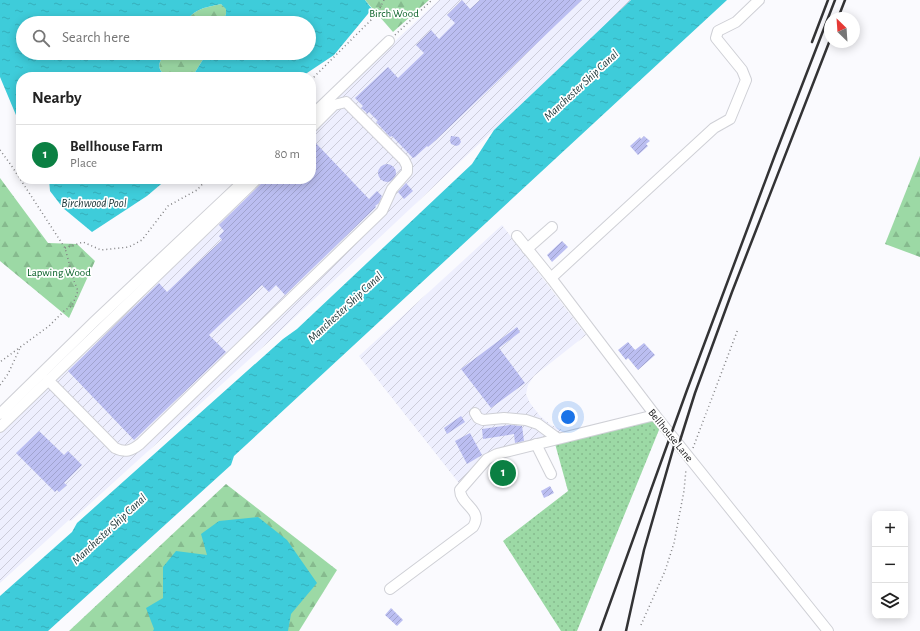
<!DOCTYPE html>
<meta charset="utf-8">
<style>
:root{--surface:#fff;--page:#f2f2f2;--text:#222;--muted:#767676;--line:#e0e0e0;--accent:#0b8043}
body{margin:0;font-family:"Alegreya Sans",sans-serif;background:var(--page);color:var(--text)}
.controls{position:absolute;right:12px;bottom:12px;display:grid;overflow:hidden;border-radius:8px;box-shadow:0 2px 10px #0003}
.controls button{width:36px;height:36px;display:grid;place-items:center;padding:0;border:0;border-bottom:1px solid var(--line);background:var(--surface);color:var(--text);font:20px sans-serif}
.compass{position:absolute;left:824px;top:12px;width:36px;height:36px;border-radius:50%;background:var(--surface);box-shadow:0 2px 10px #0003;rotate:335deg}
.you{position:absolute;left:568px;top:417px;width:14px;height:14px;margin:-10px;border:3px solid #fff;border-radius:50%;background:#1a73e8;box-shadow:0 0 0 6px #1a73e833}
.badge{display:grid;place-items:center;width:26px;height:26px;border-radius:50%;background:var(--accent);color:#fff;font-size:13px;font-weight:700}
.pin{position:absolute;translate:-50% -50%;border:2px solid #fff;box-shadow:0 1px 4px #0006}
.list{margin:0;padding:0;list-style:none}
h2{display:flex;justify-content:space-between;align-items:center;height:52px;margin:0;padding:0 16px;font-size:17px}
h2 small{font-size:13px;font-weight:400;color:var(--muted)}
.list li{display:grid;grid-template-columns:26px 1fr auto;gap:12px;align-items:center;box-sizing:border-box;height:60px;padding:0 16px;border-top:1px solid var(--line)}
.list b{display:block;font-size:15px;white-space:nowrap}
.list p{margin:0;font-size:13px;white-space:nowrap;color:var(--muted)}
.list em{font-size:13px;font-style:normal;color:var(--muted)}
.icon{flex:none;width:22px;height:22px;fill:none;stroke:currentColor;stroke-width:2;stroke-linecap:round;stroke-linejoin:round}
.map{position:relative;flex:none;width:920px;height:631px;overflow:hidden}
.search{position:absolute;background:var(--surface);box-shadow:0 2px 10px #0003;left:16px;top:16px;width:300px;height:44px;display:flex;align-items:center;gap:10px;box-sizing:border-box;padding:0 14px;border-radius:22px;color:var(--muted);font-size:15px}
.panel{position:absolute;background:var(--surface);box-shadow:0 2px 10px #0003;left:16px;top:72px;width:300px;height:112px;border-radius:16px}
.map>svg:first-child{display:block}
.industrial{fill:url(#industrial-furrows)}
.grass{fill:url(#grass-dots)}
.forest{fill:url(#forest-firs)}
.water{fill:url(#water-ripples)}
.building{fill:url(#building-hatch)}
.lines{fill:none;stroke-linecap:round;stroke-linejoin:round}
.minor-casing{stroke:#cfd0d6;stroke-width:12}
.path{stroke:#818183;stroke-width:1.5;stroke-dasharray:1 3;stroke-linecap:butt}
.minor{stroke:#fff;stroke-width:10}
.rail{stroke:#333335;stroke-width:2.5}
.labels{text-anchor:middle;stroke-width:3.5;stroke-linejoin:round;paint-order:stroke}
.park-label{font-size:11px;fill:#035d23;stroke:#fff}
.street-label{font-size:11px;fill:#1c1c1e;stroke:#fff}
.water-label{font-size:12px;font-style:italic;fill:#20383a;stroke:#fff}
</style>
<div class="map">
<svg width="920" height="631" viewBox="0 0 920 631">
<defs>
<pattern id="industrial-furrows" width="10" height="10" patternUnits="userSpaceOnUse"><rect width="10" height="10" fill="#eeeffe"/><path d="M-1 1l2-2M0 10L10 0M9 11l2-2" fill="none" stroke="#ccccd9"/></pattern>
<pattern id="grass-dots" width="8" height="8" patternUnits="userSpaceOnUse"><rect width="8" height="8" fill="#9cd9a5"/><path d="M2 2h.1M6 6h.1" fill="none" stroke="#86ba8e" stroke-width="1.8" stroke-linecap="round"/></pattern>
<pattern id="forest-firs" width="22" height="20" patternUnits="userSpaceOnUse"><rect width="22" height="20" fill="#9cd9a5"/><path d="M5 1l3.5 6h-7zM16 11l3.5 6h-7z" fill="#86ba8e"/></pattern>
<pattern id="water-ripples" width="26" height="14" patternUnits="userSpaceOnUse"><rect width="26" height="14" fill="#3eccda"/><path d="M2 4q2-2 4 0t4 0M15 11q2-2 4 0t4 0" fill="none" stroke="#36afbb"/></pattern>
<pattern id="building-hatch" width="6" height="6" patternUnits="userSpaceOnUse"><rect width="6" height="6" fill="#bbbef1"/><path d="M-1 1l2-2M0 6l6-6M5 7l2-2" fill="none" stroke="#a0a3ce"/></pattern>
</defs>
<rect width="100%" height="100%" fill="#fafafe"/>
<g class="industrial">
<path d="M439,0H632L275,336L71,521L69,520L0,583V419L249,179H311V120Z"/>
<path d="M502,225L586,335L534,376L528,385L526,394L530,403L540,416L551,425L570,433L497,452L462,487L359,356Z"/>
</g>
<path class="grass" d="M654,416L661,425L577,631H561L503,541L568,491L554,440Z"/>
<g class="forest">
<path d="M365,0H429L393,32Z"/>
<path d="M221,4L226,8V14L222,23H185C195,8 204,8 221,4Z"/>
<path d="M165,53H207L192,77H167C156,68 158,64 165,53Z"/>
<path d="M920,156V257L885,244Z"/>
<path d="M0,178L48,243L77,244L95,261L69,318L0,261Z"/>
<path d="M226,484L337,570L299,631H69Z"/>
</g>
<g class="water">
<path d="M0,0H365L372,9L334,55L301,77H192L207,53H309V23H222L226,14V9L221,4C204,8 195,8 185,23H23V53H165C158,64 156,68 167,77H21V127L0,77Z"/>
<path d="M631,0H727L234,456L231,465L48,631H0V596L72,532L77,523L283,339L297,329L472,164L494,130Z"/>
<path d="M49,179H167L147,196L92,232L63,208L50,191Z"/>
<path d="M258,517L287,540L317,583L291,614L288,631H153L154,629L146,608L163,598V567L176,551L207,555L201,534L219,521Z"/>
</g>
<g class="building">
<path d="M462,0L470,9L480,0H582L436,140L428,147L427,146L415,157L413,158L392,136L390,137L376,122L378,121L369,112L367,114L366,112L361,108L363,106L355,98L388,67L398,78L424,53L416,45L431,30L439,39L455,23L447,15Z"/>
<path d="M451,136L459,137L461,142L459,145L456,146L451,144L450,141Z"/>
<path d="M644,136L650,141L646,144L648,146L638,155L630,146L640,137L641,139Z"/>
<path d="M311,138L369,199L377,191L382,196L379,203L375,206L376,207L285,295L276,285L269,292L262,285L209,335L226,352L134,440L68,371L159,283L167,292L222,240L219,236L224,231L219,225L266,179H311Z"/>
<circle cx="387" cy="173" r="9"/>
<path d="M406,183L413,191L404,199L398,192Z"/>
<path d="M562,241L568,247L552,262L547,255Z"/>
<path d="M517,327L520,332L499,348L525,383L491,408L461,369Z"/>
<path d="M628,342L635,350L644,343L655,355L638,370L628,358L626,360L618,350Z"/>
<path d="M461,416L465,422L447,434L444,428Z"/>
<path d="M510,425L522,426L524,441L515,443L514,434L483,439L482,429Z"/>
<path d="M39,431L64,455L68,451L82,465L64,483L67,485L59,492L57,490L55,492L16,453Z"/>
<path d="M470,433L482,455L467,464L455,441Z"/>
<path d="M497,465L500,471L511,466L515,476L497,483L491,468Z"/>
<path d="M550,486L554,493L544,498L541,491Z"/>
<path d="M391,608L403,620L397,626L385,615Z"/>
</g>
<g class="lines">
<defs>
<g id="minor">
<path d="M311,116L389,41"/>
<path d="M517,236L551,278L655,415L828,631"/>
<path d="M527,249L552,227"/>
<path d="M551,278L714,128L730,119L746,80L742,70L716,38L718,31L736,22L759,0"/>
<path d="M48,380L115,448C125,453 131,451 140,444L382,211L392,189L407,172V166L404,160L346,102L334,105L311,128"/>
<path d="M475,413L478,418L483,420L504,418L526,420L538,424L557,438"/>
<path d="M0,414L95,321L246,179"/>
<path d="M0,427L257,179"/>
<path d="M536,444L551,474"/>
<path d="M390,589L473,527C484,510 460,505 460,490L487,459L497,454L655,415"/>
</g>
</defs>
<use href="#minor" class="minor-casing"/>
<g class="path">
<path d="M395,35L432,0"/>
<path d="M311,80L377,14L384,0"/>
<path d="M0,150L11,165L65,248L74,281L78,291L72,306L65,310L49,326L0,362"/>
<path d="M65,248L83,242L101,250L129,247L142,240L168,206L197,190L207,179"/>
<path d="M0,385L8,374L20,348"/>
<path d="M693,448L738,329"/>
<path d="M641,625L665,571L674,543L684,491L686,469"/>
</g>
<use href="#minor" class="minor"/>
<g class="rail">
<path d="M838,18L845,0"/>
<path d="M812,42L828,0"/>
<path d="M678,447L695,393L732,292L830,40"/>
<path d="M600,631L687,390L775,155L835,0"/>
<path d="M626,631L644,550L676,439"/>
</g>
</g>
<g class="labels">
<g class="park-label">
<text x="394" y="17">Birch Wood</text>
<text x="59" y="276">Lapwing Wood</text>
</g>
<g class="street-label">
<text transform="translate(671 435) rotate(51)" y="4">Bellhouse Lane</text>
</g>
<g class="water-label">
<text transform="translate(581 85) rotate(-43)" y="4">Manchester Ship Canal</text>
<text x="94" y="207">Birchwood Pool</text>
<text transform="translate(345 307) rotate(-43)" y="4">Manchester Ship Canal</text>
<text transform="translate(109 529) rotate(-43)" y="4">Manchester Ship Canal</text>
</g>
</g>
</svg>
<div class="controls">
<button>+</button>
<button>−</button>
<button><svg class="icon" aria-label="layers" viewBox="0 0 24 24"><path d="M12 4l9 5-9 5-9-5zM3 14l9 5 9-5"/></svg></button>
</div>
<svg class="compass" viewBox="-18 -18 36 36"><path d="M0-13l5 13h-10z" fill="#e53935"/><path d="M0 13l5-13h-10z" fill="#767676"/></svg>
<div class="you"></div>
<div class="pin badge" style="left:503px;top:473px">1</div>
<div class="search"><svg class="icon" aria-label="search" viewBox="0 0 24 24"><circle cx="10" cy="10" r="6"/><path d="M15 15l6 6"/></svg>Search here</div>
<section class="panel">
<h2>Nearby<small></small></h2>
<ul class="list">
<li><span class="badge">1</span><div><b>Bellhouse Farm</b><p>Place</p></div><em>80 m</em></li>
</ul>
</section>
</div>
